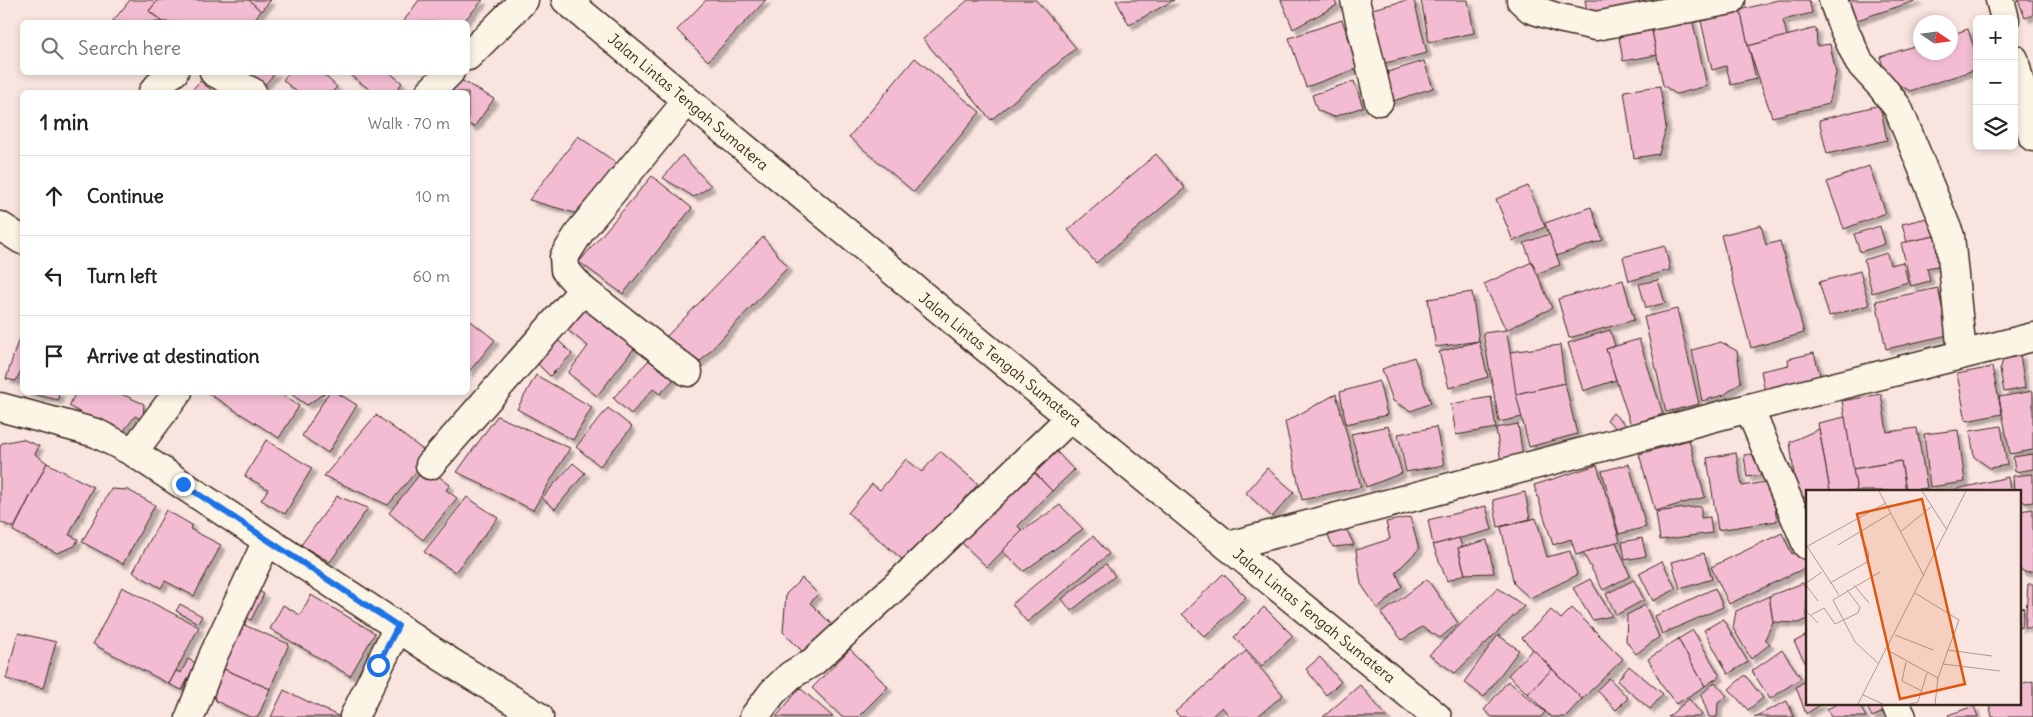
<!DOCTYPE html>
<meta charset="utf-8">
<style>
:root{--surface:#fff;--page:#f6f6f6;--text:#222;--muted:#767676;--line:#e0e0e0}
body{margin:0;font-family:Delius,sans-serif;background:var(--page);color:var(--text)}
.controls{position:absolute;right:15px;top:15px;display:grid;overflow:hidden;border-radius:8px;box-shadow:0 2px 8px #0003}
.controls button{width:45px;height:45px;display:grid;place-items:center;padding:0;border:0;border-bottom:1px solid var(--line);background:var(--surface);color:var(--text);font:25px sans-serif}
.compass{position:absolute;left:1913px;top:15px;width:45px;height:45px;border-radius:50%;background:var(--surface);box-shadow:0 2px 8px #0003;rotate:103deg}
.stop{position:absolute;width:15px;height:15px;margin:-11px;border:4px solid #1a73e8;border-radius:50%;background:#fff}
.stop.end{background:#1a73e8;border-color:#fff;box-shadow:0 1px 5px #0008}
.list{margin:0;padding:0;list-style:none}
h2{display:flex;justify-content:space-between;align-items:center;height:65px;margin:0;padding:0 20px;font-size:21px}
h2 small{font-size:16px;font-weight:400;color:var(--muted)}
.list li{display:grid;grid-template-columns:32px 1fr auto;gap:15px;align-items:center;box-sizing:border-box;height:80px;padding:0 20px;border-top:1px solid var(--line)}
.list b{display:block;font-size:19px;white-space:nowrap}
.list em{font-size:16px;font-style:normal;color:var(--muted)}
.icon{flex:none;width:28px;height:28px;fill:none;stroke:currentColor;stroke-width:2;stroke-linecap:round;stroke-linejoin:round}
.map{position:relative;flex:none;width:2033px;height:717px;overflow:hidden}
.search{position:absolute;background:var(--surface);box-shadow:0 2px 8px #0003;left:20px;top:20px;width:450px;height:55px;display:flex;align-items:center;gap:12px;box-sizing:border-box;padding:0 18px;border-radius:8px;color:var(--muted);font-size:19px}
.panel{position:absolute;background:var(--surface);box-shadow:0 2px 8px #0003;left:20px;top:90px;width:450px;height:305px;border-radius:8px}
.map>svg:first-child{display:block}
.building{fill:#f3bcd3;stroke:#3b2a1e;filter:url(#shadow)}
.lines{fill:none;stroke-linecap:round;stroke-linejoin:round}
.street-casing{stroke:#3b2a1e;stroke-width:31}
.highway-casing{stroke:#3b2a1e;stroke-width:31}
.street{stroke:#fcf5e5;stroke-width:28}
.highway{stroke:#fcf5e5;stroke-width:28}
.route{stroke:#1a73e8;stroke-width:6}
.labels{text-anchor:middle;stroke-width:4;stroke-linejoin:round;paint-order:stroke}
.street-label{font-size:15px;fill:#3b2a1e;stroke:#fcf5e5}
.inset-road{fill:none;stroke:#ad9a92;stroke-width:1}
.view{fill:#df570d;fill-opacity:0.15;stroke:#df570d;stroke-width:2.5}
.inset-edge{fill:none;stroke:#3b2a1e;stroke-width:2.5}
</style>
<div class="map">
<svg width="2033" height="717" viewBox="0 0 2033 717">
<defs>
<filter id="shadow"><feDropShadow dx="4.5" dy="4.5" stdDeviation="1" flood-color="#0004"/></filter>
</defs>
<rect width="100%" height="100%" fill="#f9e4e0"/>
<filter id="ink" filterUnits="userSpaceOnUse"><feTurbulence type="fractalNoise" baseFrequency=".02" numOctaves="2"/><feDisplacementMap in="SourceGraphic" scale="10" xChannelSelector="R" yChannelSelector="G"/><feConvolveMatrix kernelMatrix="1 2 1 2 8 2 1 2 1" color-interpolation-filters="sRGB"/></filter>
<g filter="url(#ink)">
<g class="building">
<path d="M130,0H158L149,11L162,22H112Z"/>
<path d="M158,0H249L261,11L252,22H163L149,11Z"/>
<path d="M249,0H271L261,11Z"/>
<path d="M419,0H483L463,22H403Z"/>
<path d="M706,0H766L708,61L677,30Z"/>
<path d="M968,0H1036L1076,48L991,120L923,39Z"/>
<path d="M1116,0H1174L1129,25Z"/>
<path d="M1281,0H1334L1337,5L1293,29Z"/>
<path d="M1408,0H1414L1427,53L1381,64L1368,10Z"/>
<path d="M1421,0H1468L1474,33L1429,42Z"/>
<path d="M1585,0H1644L1645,7L1588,17Z"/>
<path d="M1778,0H1809L1812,13L1783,20L1787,36L1748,46L1740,10Z"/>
<path d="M1849,0H1918L1854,21Z"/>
<path d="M2018,0H2033V15L2025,18Z"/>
<path d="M1740,10L1756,79L1731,85L1726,66L1712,70L1699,12Z"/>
<path d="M1691,14L1707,86L1676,94L1663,85L1650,22Z"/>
<path d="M1342,20L1359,68L1306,87L1289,38Z"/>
<path d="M1650,22L1657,55L1623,61L1617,25Z"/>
<path d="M1816,28L1817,46L1830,44L1836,73L1829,104L1772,117L1748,46Z"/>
<path d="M1968,29L1977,58V69L1910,91L1887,78L1880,57L1920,44V52H1950V35Z"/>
<path d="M915,58L980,112L914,192L849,137Z"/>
<path d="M1424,61L1433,88L1390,102L1381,74Z"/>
<path d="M245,72H276L262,88Z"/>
<path d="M289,72H321L337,87L332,92H297L283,80Z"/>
<path d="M346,72H389L402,83L395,92H373Z"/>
<path d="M461,80L494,99L474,127L468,124V92H451Z"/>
<path d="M200,81L214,92H190Z"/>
<path d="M1354,81L1363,107L1333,117L1317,110L1312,95Z"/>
<path d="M1660,86L1666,127L1659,154L1634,158L1624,91Z"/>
<path d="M1880,105L1887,140L1827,154L1819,120Z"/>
<path d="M578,136L618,164L575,213L529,200Z"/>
<path d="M1156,154L1185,188L1096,263L1068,230Z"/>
<path d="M682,155L711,186L694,197L663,178Z"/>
<path d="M1869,166L1886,213L1844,229L1827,182Z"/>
<path d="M652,176L692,208L623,294L579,262Z"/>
<path d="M1528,186L1545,227L1513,241L1496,199Z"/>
<path d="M1591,207L1603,240L1556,256L1545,223Z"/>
<path d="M1931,217L1935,236L1907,242L1902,224Z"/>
<path d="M1761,225L1766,245L1780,241L1804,333L1751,348L1721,235Z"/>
<path d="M1880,226L1885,244L1860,252L1854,234Z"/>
<path d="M1549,234L1560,265L1536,274L1524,243Z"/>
<path d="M1935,236L1942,265L1927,268L1930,281L1911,286L1901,243Z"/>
<path d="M763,237L788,267L700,362L664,339Z"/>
<path d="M1665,246L1670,270L1629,281L1623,257Z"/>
<path d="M1887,253L1890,265L1903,262L1908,282L1872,293L1864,260Z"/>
<path d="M1532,262L1552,308L1506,330L1484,284Z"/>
<path d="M1860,271L1869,305L1829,316L1819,282Z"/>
<path d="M1623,280L1634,320L1569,338L1558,299Z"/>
<path d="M1658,280L1665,303L1646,308L1639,284Z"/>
<path d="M1938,288L1948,335L1886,349L1876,301Z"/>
<path d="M1472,292L1479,341L1436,347L1428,299Z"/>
<path d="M583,305L636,346L597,396L568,373L588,346L565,328Z"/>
<path d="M1677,309L1699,404L1666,412L1644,317Z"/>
<path d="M468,319L495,340L468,373Z"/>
<path d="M1506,330L1522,417L1499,422L1483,333Z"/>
<path d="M1610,330L1615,346L1606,349L1616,380L1583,391L1568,343Z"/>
<path d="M22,337V368L16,381L6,379L18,341Z"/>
<path d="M557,339L572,354L550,376L535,361Z"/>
<path d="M1639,339L1663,414L1631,425L1606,349Z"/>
<path d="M1479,341L1488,377L1449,388L1439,352Z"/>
<path d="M1721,342L1737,351L1741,382L1724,395L1702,401L1692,350Z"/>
<path d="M1560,345L1565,383L1516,394L1510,352Z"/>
<path d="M1814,353L1821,379L1765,392L1761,371L1789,365L1788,359Z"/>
<path d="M2020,354L2025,388L2004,392L2000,370L2004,356Z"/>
<path d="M652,357L675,378L660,394L653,389L631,414L613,398Z"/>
<path d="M1414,357L1431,403L1411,411L1393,401L1382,369Z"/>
<path d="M1992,367L2002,414L1966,421L1957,374Z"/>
<path d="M536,375L592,407L573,440L517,409Z"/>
<path d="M1379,381L1387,415L1346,424L1340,392Z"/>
<path d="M1565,383L1577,434L1529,447L1516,394Z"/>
<path d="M2033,391V450L2010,454L1999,397Z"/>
<path d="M25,392H59L58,400Z"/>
<path d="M76,392H117L144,404L143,420L135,416L120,436L69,406Z"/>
<path d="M206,392H282L281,394L299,406L279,438Z"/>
<path d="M294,392H326L307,405L292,395Z"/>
<path d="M329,392H336L357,405L328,453L302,436Z"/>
<path d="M1336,394L1361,487L1302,500L1285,422Z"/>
<path d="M1881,394L1887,432L1917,428L1927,488L1906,491L1901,461L1853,469L1842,401Z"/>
<path d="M1491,397L1496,428L1456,435L1451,404Z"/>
<path d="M608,408L632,427L600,466L576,447Z"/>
<path d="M1613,413L1628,427L1621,433L1607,420Z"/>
<path d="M376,415L430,455L388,505L324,476Z"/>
<path d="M497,416L570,448L533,510L457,472Z"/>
<path d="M1845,417L1857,491H1830L1818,423Z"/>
<path d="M1518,424L1523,457L1501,463L1496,428Z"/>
<path d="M1388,426L1402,473L1366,487L1351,434Z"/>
<path d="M2001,426L2007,465L1990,468L1974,457L1970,431Z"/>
<path d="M1436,427L1444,465L1406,472L1398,434Z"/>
<path d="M1819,429L1830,491H1807V497L1797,499L1790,442Z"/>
<path d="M1958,430L1965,482L1930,487L1924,434Z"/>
<path d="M22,439L39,446L35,454L47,463L14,528L0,522V447L2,443Z"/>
<path d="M266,440L312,468L285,514L261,500L268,489L245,476Z"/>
<path d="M1689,440L1705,497L1655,511L1639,454Z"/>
<path d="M1053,448L1074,470L1052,491L1031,469Z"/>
<path d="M940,451L978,484L909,565L848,513L872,484L880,490L906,459L922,472Z"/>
<path d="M1736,453L1742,486L1771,481L1777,521L1718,530L1707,458Z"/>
<path d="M1759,453L1761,475L1747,477L1744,455Z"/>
<path d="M2033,454V469L2015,472L2013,457Z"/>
<path d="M1901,461L1906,491H1857L1853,469Z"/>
<path d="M47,463L93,487L69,535L78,539L75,546L57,553L13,531Z"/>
<path d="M573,463L585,473L555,509L542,498Z"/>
<path d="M1629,464L1646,527L1619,534L1602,471Z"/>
<path d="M1597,465L1620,541L1576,555L1571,539L1553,545L1534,485Z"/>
<path d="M1267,468L1294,492L1272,517L1246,493Z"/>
<path d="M1031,469L1052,491L1018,526L1022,531L987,567L959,540Z"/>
<path d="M433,472L450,485L446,490L457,498L423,540L389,513L420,474L427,480Z"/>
<path d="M2033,474V502L2026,503L2019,499V491H2014L2013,476Z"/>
<path d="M2008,477L2010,491H1949Z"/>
<path d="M111,489L128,490L155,505L123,564L82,542Z"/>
<path d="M1525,492L1530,519L1498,527L1493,500Z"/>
<path d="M337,496L368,508L330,562L301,545Z"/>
<path d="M467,497L498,518L455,572L424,552Z"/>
<path d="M1060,505L1083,529L1024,571L1002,551L1022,531Z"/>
<path d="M1486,506L1492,530L1433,545L1428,520Z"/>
<path d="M1701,506V518L1710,517L1712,533L1660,540L1656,512Z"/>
<path d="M2033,509V571L2025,572L2019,569V511Z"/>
<path d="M166,510L192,525L190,529L221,545L194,596L165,581L161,588L133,572Z"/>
<path d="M1410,517L1419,549L1396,572L1402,586L1378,609L1361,584L1356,550L1390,539L1386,522Z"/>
<path d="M1536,518L1547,557L1570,551L1577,575L1530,598L1514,584L1501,527Z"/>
<path d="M1346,528L1354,545L1333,547L1328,536Z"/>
<path d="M1782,533L1792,554L1803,549L1807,558V567L1729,604L1711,567Z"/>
<path d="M1093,536L1109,554L1027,622L1012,604Z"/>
<path d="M1459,538L1462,547L1458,548L1465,574L1447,581L1433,545Z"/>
<path d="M1642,538L1646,556L1625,560L1622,542Z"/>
<path d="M1487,540L1494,573L1465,574L1458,548Z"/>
<path d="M1616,542L1630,576L1603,590L1583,553Z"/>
<path d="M1704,553L1712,579L1680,589L1672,562Z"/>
<path d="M1662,561L1676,589L1653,601L1639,573Z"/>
<path d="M1106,564L1115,576L1071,611L1062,599Z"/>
<path d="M1223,574L1246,597L1205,637L1182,614Z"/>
<path d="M802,578L818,594L810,603L837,630L809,658L783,632L786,594Z"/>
<path d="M1427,579L1458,623L1440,638L1422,627L1402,640L1381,614Z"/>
<path d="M1590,579L1612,616L1592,620L1573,588Z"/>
<path d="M1634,580L1644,600L1616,615L1606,594Z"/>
<path d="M1803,583L1807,591V619L1798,623L1773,622L1769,596Z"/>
<path d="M2028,584H2033V628H2025Z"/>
<path d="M122,587L199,627L169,684L93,644Z"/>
<path d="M253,588L264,594L251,620L240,615Z"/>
<path d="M1498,588L1524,606L1455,673L1429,655Z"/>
<path d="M1715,588L1723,607L1662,634L1655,616Z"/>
<path d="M311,595L375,633L350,676L270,629L283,605L300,615Z"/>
<path d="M1769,596L1773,622L1765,639L1770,644L1751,659L1733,628L1736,611Z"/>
<path d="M180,604L202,616L198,623L176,611Z"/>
<path d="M1645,605L1659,637L1636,654L1626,641L1627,615Z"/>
<path d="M1264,607L1293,636L1262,666L1234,637Z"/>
<path d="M2019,607L2024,608L2022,627L2019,628Z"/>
<path d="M1572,608L1623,659L1582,699L1522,638L1551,610L1561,619Z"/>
<path d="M1723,619L1748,662L1728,674L1704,630Z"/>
<path d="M237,622L289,644L270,689L219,667Z"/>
<path d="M1693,630L1720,676L1705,686L1678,639Z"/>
<path d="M18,633L56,642L43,688L6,679Z"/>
<path d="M1498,635L1519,650L1484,697L1464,682Z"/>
<path d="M1807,635V666L1794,642Z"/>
<path d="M1678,639L1705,686L1676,704L1663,687L1648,659Z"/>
<path d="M850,649L888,687L858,717H842L812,688Z"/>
<path d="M1533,649L1552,669L1528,694L1508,675Z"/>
<path d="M1782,650L1801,678L1770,699L1752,671Z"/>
<path d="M1246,651L1283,695L1257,717H1230L1222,707L1211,717H1180L1175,712Z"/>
<path d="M1320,657L1341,682L1326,695L1306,669Z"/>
<path d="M188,659L196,663L182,690L169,684L176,671L181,673Z"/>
<path d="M1629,666L1663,694L1650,709L1617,681Z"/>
<path d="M219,667L270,689L258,717H250L216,701L210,687Z"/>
<path d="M1552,669L1582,699L1565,717H1551L1528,694Z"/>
<path d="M1745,675L1763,698L1748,710L1729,689Z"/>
<path d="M1609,678L1628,698L1616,710L1597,690Z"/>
<path d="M1807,680V703H1823L1806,714L1796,687Z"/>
<path d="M1508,681L1545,712L1541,717H1492L1484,710Z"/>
<path d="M2033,681V717H1992L1989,703H2019V684Z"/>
<path d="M1715,682L1727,696L1718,703L1717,717H1709L1701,695Z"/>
<path d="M1360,685L1387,717H1323Z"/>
<path d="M800,688L833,717H776Z"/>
<path d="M284,690L338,716V717H271Z"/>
<path d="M1689,699L1702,715L1699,717H1668Z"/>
<path d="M1787,701L1794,717H1754Z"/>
<path d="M1839,703H1858L1866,717H1831L1827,709Z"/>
<path d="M1865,703H1881L1885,711L1872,717Z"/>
<path d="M1974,706L1978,717H1949L1948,715Z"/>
</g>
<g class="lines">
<defs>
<g id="street">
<path d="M1355,0L1379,101"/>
<path d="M1521,0L1531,9L1559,18L1596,26L1731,0"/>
<path d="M1833,0L1843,27L1859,62L1882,87L1898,108L1950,236L1962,354"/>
<path d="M2000,0L2005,19"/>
<path d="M468,56L524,0"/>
<path d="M2014,59L2033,137"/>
<path d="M214,72L252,92"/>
<path d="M153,92L165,78L174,72"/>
<path d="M430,92L450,72"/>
<path d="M0,226L22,240"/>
<path d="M583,290L688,372"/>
<path d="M0,407L96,433L133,452L398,627L354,717"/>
<path d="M1749,408L1807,545"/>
<path d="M133,452L178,392"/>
<path d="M430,465L583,290L565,270L564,257L581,230L687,101"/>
<path d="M1228,546L1749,408L2033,337"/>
<path d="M398,627C442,660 492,686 539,717"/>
<path d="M1895,703L1902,717"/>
<path d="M190,717L214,654L267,541"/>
<path d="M754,717L773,692L791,675L813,662L898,584L1070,418"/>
</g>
<path id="highway" d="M566,0L1032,386L1437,717"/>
</defs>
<use href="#street" class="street-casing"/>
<use href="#highway" class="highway-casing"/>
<use href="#street" class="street"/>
<use href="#highway" class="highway"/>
</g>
</g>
<g class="lines" filter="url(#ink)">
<path class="route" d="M183,484L398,626L378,665"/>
</g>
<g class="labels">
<g class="street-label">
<text transform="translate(688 102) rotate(40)" y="5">Jalan Lintas Tengah Sumatera</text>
<text transform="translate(1000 360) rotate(39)" y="5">Jalan Lintas Tengah Sumatera</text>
<text transform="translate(1314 616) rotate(39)" y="5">Jalan Lintas Tengah Sumatera</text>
</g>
</g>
<g transform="translate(1806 490)">
<rect width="215" height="215" fill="#f9e4e0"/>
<path class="inset-road" d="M73,1L118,86M116,1L141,40M94,42L125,17M32,55L85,23M1,56L33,105M0,57L80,13M0,93L16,82M24,93L61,72L63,64L54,44M0,95L12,111M48,95L63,113M109,103L153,130L142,160M0,121L12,133M5,125L18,118L29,134L52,123L54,117L41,100M89,145L127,160M81,160L132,188M100,172L96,191L116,201M73,174L49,152L27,110L74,82M137,174L194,181M57,205L77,214M52,214L160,1M104,214L112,212L121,183M129,214L132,188L142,160L186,166"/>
<path class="view" d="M116,9L159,194L94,209L51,24Z"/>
<rect width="215" height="215" class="inset-edge"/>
</g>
</svg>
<div class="controls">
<button>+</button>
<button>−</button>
<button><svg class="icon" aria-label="layers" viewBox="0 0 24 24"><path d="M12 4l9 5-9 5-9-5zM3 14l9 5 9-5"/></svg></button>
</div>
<svg class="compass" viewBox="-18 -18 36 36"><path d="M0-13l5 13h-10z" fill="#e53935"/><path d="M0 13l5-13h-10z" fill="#767676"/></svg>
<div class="stop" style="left:378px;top:665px"></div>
<div class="stop end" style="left:183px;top:484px"></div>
<div class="search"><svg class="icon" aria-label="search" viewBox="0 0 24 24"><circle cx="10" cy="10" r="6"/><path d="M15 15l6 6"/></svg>Search here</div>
<section class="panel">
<h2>1 min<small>Walk · 70 m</small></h2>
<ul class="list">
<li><svg class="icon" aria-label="ahead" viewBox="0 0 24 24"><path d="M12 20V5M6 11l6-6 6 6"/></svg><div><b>Continue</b></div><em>10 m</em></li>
<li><svg class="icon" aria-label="left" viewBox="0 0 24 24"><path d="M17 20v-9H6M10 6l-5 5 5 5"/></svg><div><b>Turn left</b></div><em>60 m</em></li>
<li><svg class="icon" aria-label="arrive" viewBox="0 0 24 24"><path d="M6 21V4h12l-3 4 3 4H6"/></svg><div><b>Arrive at destination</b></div></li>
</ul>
</section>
</div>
